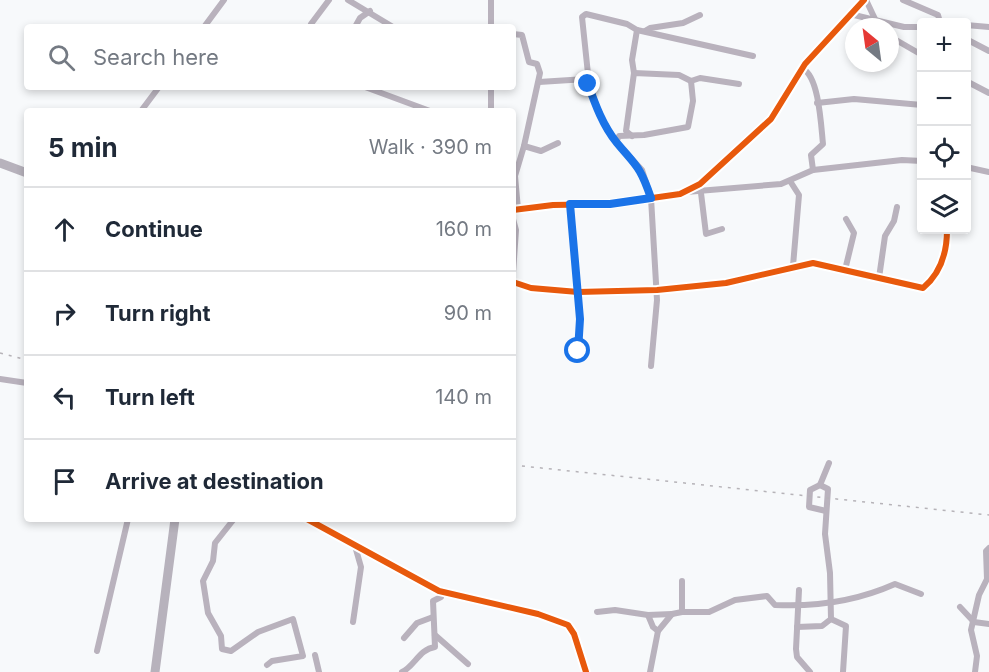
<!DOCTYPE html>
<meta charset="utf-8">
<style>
:root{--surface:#fff;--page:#f6f6f7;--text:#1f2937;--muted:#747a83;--line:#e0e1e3}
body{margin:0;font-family:Inter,sans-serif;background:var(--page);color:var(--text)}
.controls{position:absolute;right:18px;top:18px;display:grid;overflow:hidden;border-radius:6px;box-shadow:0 3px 9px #0003}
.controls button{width:54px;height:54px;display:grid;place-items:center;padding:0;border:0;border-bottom:2px solid var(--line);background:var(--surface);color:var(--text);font:30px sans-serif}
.compass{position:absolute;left:845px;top:18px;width:54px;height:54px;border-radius:50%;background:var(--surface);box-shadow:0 3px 9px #0003;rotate:331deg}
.stop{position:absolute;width:18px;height:18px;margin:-14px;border:4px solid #1a73e8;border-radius:50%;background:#fff}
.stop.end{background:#1a73e8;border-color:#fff;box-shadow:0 2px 6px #0008}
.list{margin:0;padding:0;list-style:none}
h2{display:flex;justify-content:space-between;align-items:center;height:78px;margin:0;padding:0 24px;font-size:26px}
h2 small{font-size:20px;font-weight:400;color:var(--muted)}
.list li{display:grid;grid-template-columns:39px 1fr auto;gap:18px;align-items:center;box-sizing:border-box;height:84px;padding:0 24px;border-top:2px solid var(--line)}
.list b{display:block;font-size:22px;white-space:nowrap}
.list em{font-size:20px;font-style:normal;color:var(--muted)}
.icon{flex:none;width:33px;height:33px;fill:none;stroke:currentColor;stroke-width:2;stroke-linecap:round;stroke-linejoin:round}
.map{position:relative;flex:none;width:989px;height:672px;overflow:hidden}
.search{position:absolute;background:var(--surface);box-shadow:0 3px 9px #0003;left:24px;top:24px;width:492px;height:66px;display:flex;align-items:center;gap:15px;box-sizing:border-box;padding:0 21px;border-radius:6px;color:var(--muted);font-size:22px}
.panel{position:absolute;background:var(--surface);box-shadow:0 3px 9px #0003;left:24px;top:108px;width:492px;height:414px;border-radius:6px}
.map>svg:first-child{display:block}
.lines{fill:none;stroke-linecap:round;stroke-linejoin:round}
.minor{stroke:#b9b2bd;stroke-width:6}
.tertiary{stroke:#b9b2bd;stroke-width:8}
.secondary{stroke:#b7b2bc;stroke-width:9}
.rail{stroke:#b6b3b8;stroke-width:1.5;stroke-dasharray:3 6;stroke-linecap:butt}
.cycleway-casing{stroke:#fff;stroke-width:10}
.cycleway{stroke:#e8590c;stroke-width:6}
.route{stroke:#1a73e8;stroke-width:8}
</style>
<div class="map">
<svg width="989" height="672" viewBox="0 0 989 672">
<rect width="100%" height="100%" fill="#f7f9fb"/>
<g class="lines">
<g class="minor">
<path d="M348,0L393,27"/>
<path d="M491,0V27"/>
<path d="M866,0L875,19"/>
<path d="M903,0L938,15L940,22"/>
<path d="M850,14L904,27H922"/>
<path d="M311,24L329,0"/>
<path d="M966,25L989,27"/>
<path d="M204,27L224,0"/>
<path d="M355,27L360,18L370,11"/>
<path d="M637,30L753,56"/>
<path d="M645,31L650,28L683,23L700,15"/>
<path d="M513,34L522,35L529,62L537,64L540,73L524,146"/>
<path d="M966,39L989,51"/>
<path d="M896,40L922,55"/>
<path d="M586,79L588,74L582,17L586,14L627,24L637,30L632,60L634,73"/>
<path d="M966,81L989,93"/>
<path d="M539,82L586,79L602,119L616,142L642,170L651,198L657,300L651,366"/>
<path d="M365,87L430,111"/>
<path d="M491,87V111"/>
<path d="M817,103L854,99L922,105"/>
<path d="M141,111L159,87"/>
<path d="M632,136L626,131L634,73L679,75L691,81"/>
<path d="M616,142L619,136L644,135L688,127L693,101L691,81L700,78L739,84"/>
<path d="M966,167L989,172"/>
<path d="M813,170L902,160L922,161"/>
<path d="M790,181L799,195L793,266"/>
<path d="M686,192L781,184L813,170L811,155L823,144C821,125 819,77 803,69"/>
<path d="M701,193L706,234L722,229"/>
<path d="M570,204L580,319L578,351"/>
<path d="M518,209L515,176L524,146L541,151L558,143"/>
<path d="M513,210L553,205L610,204L680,194L700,184L771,119L805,64L864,0"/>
<path d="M513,219L516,230L513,273"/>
<path d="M845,270L854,233L846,219"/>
<path d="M879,278L885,236L894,221L897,207"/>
<path d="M513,282L531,288L578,292L657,290L726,283L813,263L923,288C941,273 947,253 947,230"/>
<path d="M0,379L27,383"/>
<path d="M829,463L820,485L828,489L825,534L830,573L831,619L846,626L843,672"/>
<path d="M820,485L810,490L809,507L826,511"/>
<path d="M234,519L215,543L213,561L203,581L208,613L221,636L222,649L231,651L258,632L293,619L303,656L272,661L267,665"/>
<path d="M799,590L796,649L797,657L810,672"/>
<path d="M960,607L974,622L989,624"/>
<path d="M597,612L615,610L648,615L653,627L658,631"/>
<path d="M682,612H709L735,600L767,596L775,605C817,607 857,601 895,584L921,594"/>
<path d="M648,615L672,614"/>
<path d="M353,622L361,567L355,546"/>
<path d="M797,627L822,626L831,619"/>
<path d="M435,635L468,664"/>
<path d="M404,638L417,623L433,617"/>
<path d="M97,651L128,519"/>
<path d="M315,655L319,672"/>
<path d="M402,672C415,666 419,649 435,647L433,601L441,597L439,591"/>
<path d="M650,672L658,631L672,614L682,612V581"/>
<path d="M975,672L977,656L971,630L979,595L987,579L986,551L989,548"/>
</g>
<path class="tertiary" d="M307,519L439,591L538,614L568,625L574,634L586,672"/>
<g class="secondary">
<path d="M0,163L27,173"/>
<path d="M155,672L175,519"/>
</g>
<g class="rail">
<path d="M0,353L27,360"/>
<path d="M513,465L989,515"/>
</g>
<defs>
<g id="cycleway">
<path d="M513,210L553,205L610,204L680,194L700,184L771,119L805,64L864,0"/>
<path d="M513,282L531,288L578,292L657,290L726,283L813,263L923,288C941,273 947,253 947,230"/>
<path d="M307,519L439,591L538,614L568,625L574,634L586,672"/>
</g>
</defs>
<use href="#cycleway" class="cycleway-casing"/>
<use href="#cycleway" class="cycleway"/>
</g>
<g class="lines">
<path class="route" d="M578,351L580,319L570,204H610L651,198C640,166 637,167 617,143C603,126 595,104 588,84"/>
</g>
</svg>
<div class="controls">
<button>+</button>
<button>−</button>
<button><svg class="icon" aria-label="locate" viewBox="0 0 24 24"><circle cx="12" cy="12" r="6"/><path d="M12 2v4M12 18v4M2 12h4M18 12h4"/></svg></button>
<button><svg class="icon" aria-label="layers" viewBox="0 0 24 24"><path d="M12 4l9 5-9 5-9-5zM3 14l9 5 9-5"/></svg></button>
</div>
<svg class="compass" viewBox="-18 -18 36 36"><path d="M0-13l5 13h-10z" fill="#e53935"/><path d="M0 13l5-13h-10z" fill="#747a83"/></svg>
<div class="stop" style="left:578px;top:351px"></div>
<div class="stop end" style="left:588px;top:84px"></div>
<div class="search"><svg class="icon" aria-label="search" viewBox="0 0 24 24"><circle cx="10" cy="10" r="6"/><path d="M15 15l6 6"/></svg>Search here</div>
<section class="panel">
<h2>5 min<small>Walk · 390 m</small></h2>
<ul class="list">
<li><svg class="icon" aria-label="ahead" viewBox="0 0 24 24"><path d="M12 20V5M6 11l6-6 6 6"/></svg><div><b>Continue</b></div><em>160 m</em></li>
<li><svg class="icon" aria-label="right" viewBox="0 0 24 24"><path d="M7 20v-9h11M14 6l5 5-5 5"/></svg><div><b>Turn right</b></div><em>90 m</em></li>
<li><svg class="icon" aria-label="left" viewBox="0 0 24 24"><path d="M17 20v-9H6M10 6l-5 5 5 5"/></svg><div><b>Turn left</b></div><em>140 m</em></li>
<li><svg class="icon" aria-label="arrive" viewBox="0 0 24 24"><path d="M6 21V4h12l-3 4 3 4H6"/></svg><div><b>Arrive at destination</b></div></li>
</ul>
</section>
</div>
